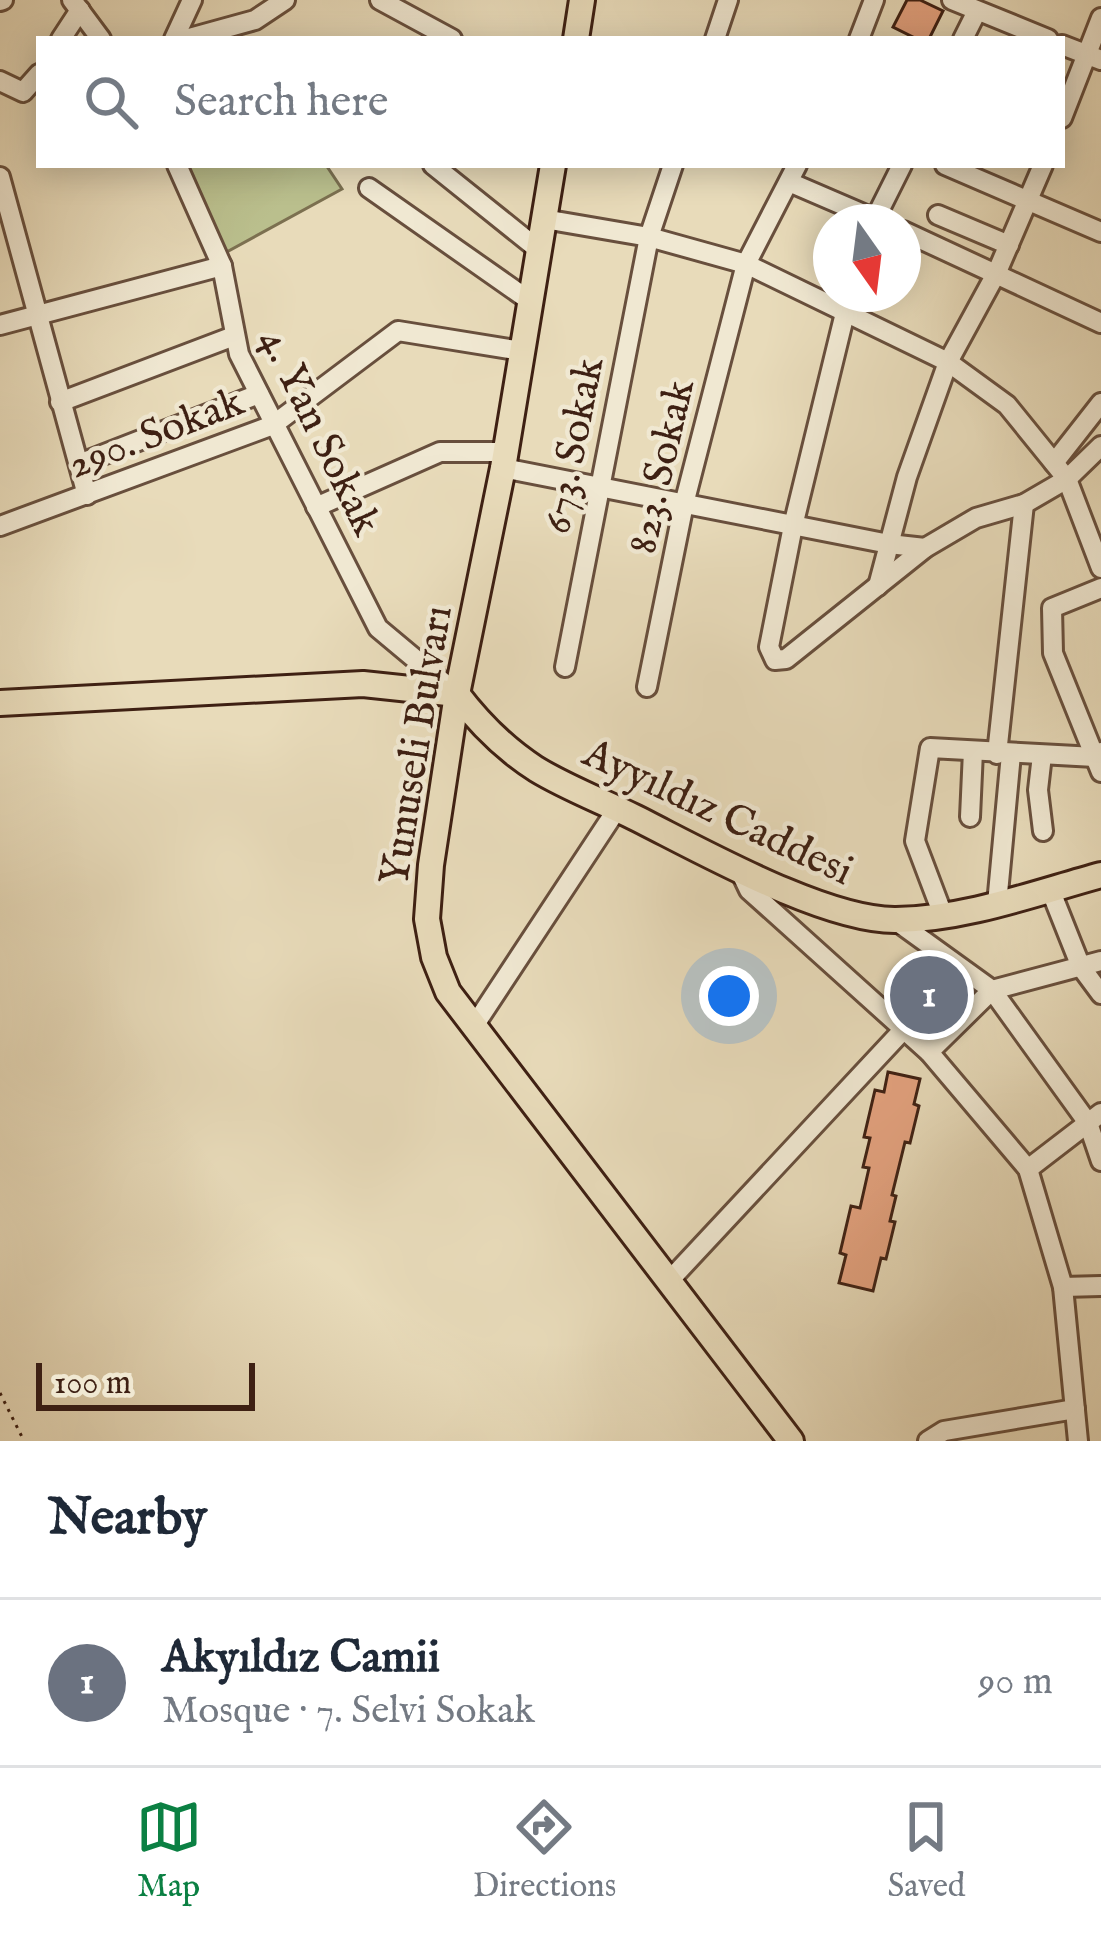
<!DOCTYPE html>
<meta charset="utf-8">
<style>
:root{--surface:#fff;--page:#f6f6f7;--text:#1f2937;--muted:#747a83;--line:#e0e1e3;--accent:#0b8043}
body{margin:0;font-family:"IM FELL English",serif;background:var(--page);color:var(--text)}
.compass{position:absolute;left:813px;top:204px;width:108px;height:108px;border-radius:50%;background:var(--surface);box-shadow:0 6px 30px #0003;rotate:166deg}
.scale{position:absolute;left:36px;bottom:30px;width:219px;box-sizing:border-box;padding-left:12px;border:6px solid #3e2013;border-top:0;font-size:33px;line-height:42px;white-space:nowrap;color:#3e2013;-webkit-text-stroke:9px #f0e8d2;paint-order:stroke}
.you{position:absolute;left:729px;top:996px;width:42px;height:42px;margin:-30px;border:9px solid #fff;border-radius:50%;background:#1a73e8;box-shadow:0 0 0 18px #1a73e833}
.badge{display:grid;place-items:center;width:78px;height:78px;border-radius:50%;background:var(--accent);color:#fff;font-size:39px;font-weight:700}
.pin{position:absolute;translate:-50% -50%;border:6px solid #fff;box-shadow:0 3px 12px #0006}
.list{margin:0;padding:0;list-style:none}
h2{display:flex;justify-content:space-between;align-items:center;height:156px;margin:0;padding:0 48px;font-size:51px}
h2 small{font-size:39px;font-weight:400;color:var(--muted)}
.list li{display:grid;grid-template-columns:78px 1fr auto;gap:36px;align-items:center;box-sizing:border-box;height:168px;padding:0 48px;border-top:3px solid var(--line)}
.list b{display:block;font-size:45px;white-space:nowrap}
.list p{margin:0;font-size:39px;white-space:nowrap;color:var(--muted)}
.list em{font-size:39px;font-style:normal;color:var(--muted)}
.icon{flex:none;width:66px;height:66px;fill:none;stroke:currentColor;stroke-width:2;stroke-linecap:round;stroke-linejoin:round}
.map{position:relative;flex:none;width:1101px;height:1441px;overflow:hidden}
.search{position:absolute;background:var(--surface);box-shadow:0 6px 30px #0003;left:36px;right:36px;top:36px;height:132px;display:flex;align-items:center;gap:30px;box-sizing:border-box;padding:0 42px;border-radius:0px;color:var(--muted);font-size:45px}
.sheet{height:324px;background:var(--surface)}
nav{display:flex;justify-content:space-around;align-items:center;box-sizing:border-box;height:168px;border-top:3px solid var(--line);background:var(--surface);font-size:33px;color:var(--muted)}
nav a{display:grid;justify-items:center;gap:6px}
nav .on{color:var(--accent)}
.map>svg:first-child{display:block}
.green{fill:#babf8d;stroke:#7c7050;stroke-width:3}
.building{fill:#e4a27f;stroke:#3e2013;stroke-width:3}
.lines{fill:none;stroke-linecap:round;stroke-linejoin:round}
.minor-casing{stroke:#684f3d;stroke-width:24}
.major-casing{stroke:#3e2013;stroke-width:30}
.path{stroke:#3e2013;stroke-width:3;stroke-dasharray:3 6;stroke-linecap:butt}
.minor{stroke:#f0e8d2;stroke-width:18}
.major{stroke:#e8dbba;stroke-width:24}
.labels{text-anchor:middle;stroke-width:9;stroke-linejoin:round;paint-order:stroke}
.street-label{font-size:42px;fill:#3e2013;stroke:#f0e8d2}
</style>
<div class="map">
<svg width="1101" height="1441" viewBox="0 0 1101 1441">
<rect width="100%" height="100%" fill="#e8dbba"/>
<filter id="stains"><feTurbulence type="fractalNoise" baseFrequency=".00167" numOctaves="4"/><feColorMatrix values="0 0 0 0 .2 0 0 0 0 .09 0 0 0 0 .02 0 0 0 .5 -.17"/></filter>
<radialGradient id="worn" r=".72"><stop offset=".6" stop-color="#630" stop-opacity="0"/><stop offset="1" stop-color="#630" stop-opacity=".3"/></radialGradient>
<path class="green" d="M187,165H326L342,189L223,254Z"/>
<g class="building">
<path d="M907,0H920L943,11L929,39H917L893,27Z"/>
<path d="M920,966L958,1004L937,1024L899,987Z"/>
<path d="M888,1072L920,1079L914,1104L919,1106L910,1143L905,1142L892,1195L896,1196L890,1221L895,1222L886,1259L881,1258L873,1291L839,1283L846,1255L840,1253L851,1206L860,1208L869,1168L863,1167L870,1138L864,1137L875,1090L884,1092Z"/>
</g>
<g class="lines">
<defs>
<g id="minor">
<path d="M72,0L101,39"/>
<path d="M380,0L452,39"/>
<path d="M952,0L1048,39"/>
<path d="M0,1L3,0"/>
<path d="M61,39L80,10"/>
<path d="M174,39L192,0"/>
<path d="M186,39L255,20L285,0"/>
<path d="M715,39L728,0"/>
<path d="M859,39L874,0"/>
<path d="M963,39L977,11"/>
<path d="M1062,45L1101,60"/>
<path d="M0,81L23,92L39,74"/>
<path d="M1062,118L1101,18"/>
<path d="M177,165L222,266L239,354L378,628L457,694"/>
<path d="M433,165L539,250"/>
<path d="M945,165L1101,232"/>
<path d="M0,177L87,495"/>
<path d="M789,182L882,222"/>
<path d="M369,188L530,301"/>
<path d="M938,215L1009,245"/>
<path d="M544,219L649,237L746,264L948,362L1007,405L1067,479L1101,568"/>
<path d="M875,219L902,165"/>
<path d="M903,231L1101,323"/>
<path d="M846,309L793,526L769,647L775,660L786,659L925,548L976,518L1024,504L1067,479L1101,446"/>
<path d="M0,325L222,266"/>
<path d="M60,402L234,336"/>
<path d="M1054,463L1101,403"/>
<path d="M79,464L259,394"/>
<path d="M503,468L889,544L925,548"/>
<path d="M316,507L440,452H505"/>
<path d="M0,526L273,425L398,331L522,351"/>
<path d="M878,586L907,477L948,362L997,272L1043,165"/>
<path d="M1101,588L1052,608L1053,653L1101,772"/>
<path d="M565,667L649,237L673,165"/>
<path d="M647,687L684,504L746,264L797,165"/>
<path d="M997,754L1024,504"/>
<path d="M1042,755L1038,790L1043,831"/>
<path d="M970,817L973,751"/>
<path d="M739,869L749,890L929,1052L1028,1169L1063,1287L1078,1441"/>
<path d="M1050,889L1081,967L1101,994"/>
<path d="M997,904L1011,754"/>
<path d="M943,915L915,841L930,748L1095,757L1101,752"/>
<path d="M895,920L992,990L1088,1123L1101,1161"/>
<path d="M474,1026L617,809"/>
<path d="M929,1052L992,990L1101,961"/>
<path d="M1028,1169L1101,1113"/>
<path d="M668,1282L904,1029"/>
<path d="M1063,1287L1101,1286"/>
<path d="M928,1441L944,1431L1075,1409"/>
</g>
<g id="major">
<path d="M576,39L582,0"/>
<path d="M553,165L503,468L457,694L431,865L427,919L434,957L448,992L791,1441"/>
<path d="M0,703L363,684L457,694C479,723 505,749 536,769C567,788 602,801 634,817C700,850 825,921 896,920C966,919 1035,893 1101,875"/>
</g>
</defs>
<use href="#minor" class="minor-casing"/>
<use href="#major" class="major-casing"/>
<path class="path" d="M0,1393L24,1441"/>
<use href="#minor" class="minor"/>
<use href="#major" class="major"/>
</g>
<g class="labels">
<g class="street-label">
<text transform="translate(155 431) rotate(-21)" y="15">290. Sokak</text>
<text transform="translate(322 431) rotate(64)" y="15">4. Yan Sokak</text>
<text transform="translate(571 445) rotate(-79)" y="15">673. Sokak</text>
<text transform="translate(659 466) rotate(-77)" y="15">823. Sokak</text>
<text transform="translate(414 745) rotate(-81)" y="15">Yunuseli Bulvarı</text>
<text transform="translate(719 810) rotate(25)" y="15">Ayyıldız Caddesi</text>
</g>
</g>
<rect width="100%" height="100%" filter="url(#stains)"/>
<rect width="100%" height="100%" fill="url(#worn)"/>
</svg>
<svg class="compass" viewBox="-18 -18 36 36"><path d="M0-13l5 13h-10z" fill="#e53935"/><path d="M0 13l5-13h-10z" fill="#747a83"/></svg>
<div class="scale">100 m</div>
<div class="you"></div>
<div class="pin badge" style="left:929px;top:995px;background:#6b7280">1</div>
<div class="search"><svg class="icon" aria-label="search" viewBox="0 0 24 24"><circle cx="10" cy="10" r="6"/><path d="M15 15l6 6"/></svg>Search here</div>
</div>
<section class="sheet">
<h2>Nearby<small></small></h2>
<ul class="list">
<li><span class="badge" style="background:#6b7280">1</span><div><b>Akyıldız Camii</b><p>Mosque · 7. Selvi Sokak</p></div><em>90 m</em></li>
</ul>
</section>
<nav>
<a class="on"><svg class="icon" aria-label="map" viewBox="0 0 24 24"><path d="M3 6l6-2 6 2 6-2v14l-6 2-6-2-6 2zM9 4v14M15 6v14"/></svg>Map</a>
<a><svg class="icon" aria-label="directions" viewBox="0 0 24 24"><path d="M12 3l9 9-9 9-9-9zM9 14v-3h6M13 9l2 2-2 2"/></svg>Directions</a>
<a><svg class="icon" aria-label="saved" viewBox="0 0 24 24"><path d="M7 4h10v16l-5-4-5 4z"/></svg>Saved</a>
</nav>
